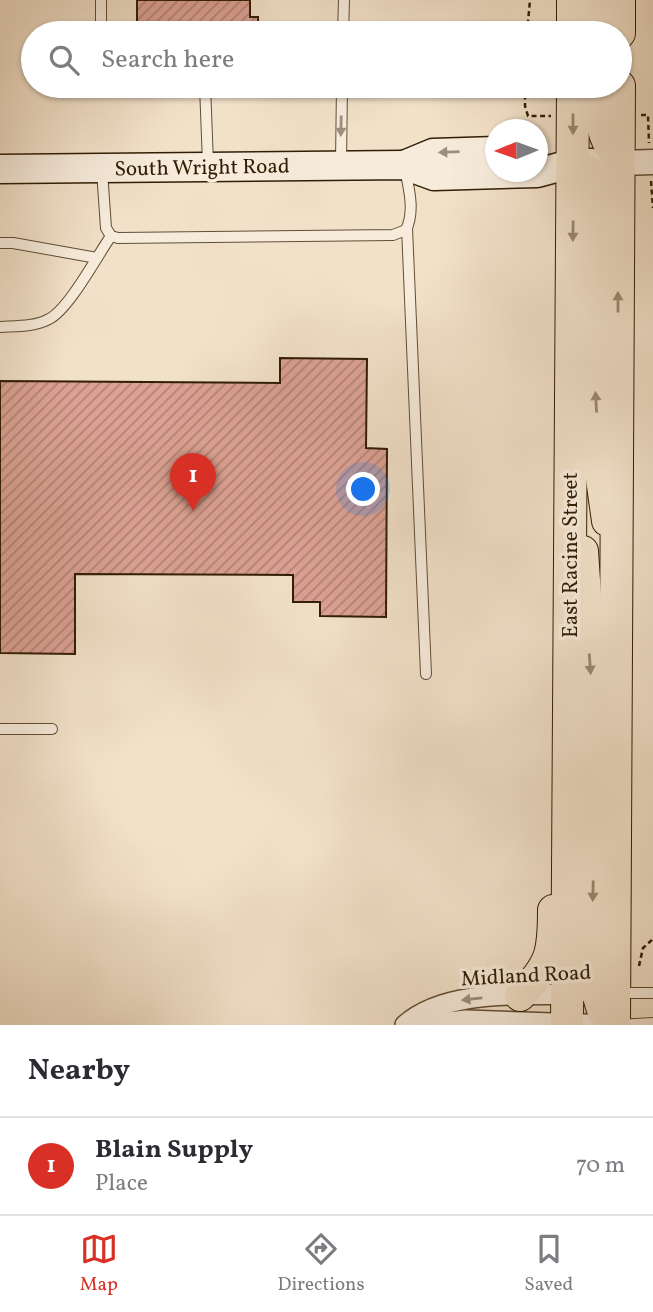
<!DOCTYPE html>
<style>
:root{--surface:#fff;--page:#f7f7f7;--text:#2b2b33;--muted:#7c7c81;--line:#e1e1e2;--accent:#d93025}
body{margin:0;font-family:Vollkorn,serif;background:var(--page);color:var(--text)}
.compass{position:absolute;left:485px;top:119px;width:63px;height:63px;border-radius:50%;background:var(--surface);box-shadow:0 2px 5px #0004;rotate:269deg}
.you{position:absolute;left:364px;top:490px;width:24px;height:24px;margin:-18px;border:5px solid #fff;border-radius:50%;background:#1a73e8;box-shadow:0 0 0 10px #1a73e833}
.badge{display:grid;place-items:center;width:46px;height:46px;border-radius:50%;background:var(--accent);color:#fff;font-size:23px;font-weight:700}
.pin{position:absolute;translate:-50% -58px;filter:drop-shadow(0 2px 4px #0008)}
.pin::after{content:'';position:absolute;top:37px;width:24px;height:21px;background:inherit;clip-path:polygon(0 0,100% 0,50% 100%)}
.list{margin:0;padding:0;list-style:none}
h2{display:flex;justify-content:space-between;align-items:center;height:91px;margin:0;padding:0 28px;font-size:30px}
h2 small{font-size:23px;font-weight:400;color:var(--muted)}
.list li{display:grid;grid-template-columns:46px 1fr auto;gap:21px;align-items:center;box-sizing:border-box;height:98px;padding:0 28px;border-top:2px solid var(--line)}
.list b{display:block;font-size:26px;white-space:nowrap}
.list p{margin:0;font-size:23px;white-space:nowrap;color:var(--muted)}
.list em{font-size:23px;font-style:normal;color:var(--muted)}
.icon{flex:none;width:38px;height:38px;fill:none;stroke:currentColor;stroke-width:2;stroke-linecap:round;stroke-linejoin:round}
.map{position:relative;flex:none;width:653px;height:1025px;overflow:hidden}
.search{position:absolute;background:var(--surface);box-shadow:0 2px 5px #0004;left:21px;right:21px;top:21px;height:77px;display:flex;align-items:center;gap:18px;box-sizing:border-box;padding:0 24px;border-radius:38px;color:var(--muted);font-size:26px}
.sheet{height:189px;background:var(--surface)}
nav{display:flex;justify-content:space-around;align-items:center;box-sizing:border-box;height:98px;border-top:2px solid var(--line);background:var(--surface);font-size:19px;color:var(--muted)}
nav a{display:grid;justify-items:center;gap:4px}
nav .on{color:var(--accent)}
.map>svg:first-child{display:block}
.building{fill:url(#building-hatch);stroke:#301d04;stroke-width:2}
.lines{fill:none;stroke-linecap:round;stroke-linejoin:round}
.service-casing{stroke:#604e35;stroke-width:12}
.minor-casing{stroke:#604e35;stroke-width:22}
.tertiary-casing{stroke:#604e35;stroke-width:27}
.secondary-casing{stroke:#301d04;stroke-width:31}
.primary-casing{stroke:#301d04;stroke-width:32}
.trunk-casing{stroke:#301d04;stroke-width:34}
.path{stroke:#301d04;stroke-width:2.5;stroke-dasharray:5 3.5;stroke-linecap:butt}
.service{stroke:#f7ecdc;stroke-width:10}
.minor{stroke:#f7ecdc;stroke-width:19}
.tertiary{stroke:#f7ecdc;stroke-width:24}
.secondary{stroke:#f7ecdc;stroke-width:28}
.primary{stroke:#f2e1c9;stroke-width:30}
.trunk{stroke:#f2e1c9;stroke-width:32}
.oneway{fill:#9b8970}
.oneway2{fill:#9d8f7b}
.labels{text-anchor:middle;stroke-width:7;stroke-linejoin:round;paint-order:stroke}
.street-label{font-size:21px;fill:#301d04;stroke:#f7ecdc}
</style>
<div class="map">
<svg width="653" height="1025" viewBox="0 0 653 1025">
<defs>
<pattern id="building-hatch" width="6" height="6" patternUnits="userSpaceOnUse" patternTransform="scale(1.75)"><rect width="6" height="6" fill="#dca193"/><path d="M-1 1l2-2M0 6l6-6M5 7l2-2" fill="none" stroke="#b38376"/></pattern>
</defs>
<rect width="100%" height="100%" fill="#f2e1c9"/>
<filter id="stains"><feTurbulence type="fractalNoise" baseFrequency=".00286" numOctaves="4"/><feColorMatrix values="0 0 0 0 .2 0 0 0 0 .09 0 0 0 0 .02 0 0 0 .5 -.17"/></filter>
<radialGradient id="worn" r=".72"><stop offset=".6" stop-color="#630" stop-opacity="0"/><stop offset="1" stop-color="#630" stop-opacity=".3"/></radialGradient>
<g class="building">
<path d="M137,0H250V17H258V33H233V29L137,30Z"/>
<rect x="360" y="31" width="35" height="2"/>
<path d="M359,86H416V94H358Z"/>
<path d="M280,358L367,359L366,448L387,449L386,617L320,616V602H293V575L75,574V654L0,653V381L280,383Z"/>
</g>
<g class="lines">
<defs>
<g id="service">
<path d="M101,0V33"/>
<path d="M343,33L344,0"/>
<path d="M205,86L208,163"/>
<path d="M341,162L342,86"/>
<path d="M102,171L106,228L111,236L118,238L393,235L406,230C415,211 409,189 405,169"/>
<path d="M407,228L426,674"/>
<path d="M0,243H13L97,258"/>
<path d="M0,327C15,326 35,327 49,319C69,309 97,256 111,236"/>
<path d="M0,729H52"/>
<path d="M619,993H653"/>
<path d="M618,1025L653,1023"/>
</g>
<g id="minor">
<path d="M405,1025C447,988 524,996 577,994"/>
<path d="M423,1025L466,1020L614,1025"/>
</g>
<path id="tertiary" d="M620,163L653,162"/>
<g id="secondary">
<path d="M404,165L433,153L496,151"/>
<path d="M0,169L404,165L434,176L537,173L574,163H592"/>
</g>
<g id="primary">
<path d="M600,33V0"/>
<path d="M599,86C599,118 600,136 620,163"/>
<path d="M574,163L588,171L595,182L594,371L600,471L607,521"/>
<path d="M583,551L595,731L592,976L602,1010L614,1025"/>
<path d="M520,996C551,964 553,953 553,910"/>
</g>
<g id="trunk">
<path d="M573,0V33"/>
<path d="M619,0V33"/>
<path d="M567,1025L573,86"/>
<path d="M614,1025L619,86"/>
</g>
</defs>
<use href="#service" class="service-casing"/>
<use href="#minor" class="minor-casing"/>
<use href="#tertiary" class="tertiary-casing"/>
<use href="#secondary" class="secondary-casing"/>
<use href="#primary" class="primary-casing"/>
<use href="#trunk" class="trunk-casing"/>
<g class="path">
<path d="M527,33L530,0"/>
<path d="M525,86V106L528,116H551"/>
<path d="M641,115H648L649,143"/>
<path d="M651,181L653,208"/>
<path d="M639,966L643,948L653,939"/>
</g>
<use href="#service" class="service"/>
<use href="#minor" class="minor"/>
<use href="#tertiary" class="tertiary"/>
<use href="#secondary" class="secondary"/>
<use href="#primary" class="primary"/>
<use href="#trunk" class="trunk"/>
</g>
<defs><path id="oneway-solid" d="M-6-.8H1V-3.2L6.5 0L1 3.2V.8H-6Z" transform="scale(1.75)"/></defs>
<g class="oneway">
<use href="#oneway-solid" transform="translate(573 124) rotate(90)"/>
<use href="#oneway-solid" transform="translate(573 231) rotate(91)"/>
<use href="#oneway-solid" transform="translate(618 302) rotate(-90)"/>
<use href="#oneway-solid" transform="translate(596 402) rotate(-93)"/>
<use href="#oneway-solid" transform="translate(590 664) rotate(86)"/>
<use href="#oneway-solid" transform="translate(593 891) rotate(91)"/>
</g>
<g class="oneway2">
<use href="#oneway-solid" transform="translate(341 126) rotate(91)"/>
<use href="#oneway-solid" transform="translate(449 152) rotate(178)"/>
<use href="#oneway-solid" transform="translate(472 999) rotate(174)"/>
</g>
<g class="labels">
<g class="street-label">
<text transform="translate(202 167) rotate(-1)" y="7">South Wright Road</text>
<text transform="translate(570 555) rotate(-90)" y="7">East Racine Street</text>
<text transform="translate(526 975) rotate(-3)" y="7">Midland Road</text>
</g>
</g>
<rect width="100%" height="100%" filter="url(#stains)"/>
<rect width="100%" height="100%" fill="url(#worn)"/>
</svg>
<svg class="compass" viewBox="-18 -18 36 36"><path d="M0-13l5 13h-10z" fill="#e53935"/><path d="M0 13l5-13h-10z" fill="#7c7c81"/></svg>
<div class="you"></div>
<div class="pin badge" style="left:193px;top:511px">1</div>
<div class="search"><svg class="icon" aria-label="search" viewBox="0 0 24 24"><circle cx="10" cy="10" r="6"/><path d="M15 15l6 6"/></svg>Search here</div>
</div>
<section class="sheet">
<h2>Nearby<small></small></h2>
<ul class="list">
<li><span class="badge">1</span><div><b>Blain Supply</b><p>Place</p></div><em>70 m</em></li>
</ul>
</section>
<nav>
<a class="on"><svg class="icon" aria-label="map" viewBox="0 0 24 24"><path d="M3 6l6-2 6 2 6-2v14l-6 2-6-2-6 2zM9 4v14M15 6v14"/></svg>Map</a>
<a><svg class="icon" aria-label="directions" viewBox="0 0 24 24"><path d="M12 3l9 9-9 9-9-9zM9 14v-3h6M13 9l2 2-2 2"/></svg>Directions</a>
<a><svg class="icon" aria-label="saved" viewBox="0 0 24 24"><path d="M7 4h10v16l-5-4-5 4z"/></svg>Saved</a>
</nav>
